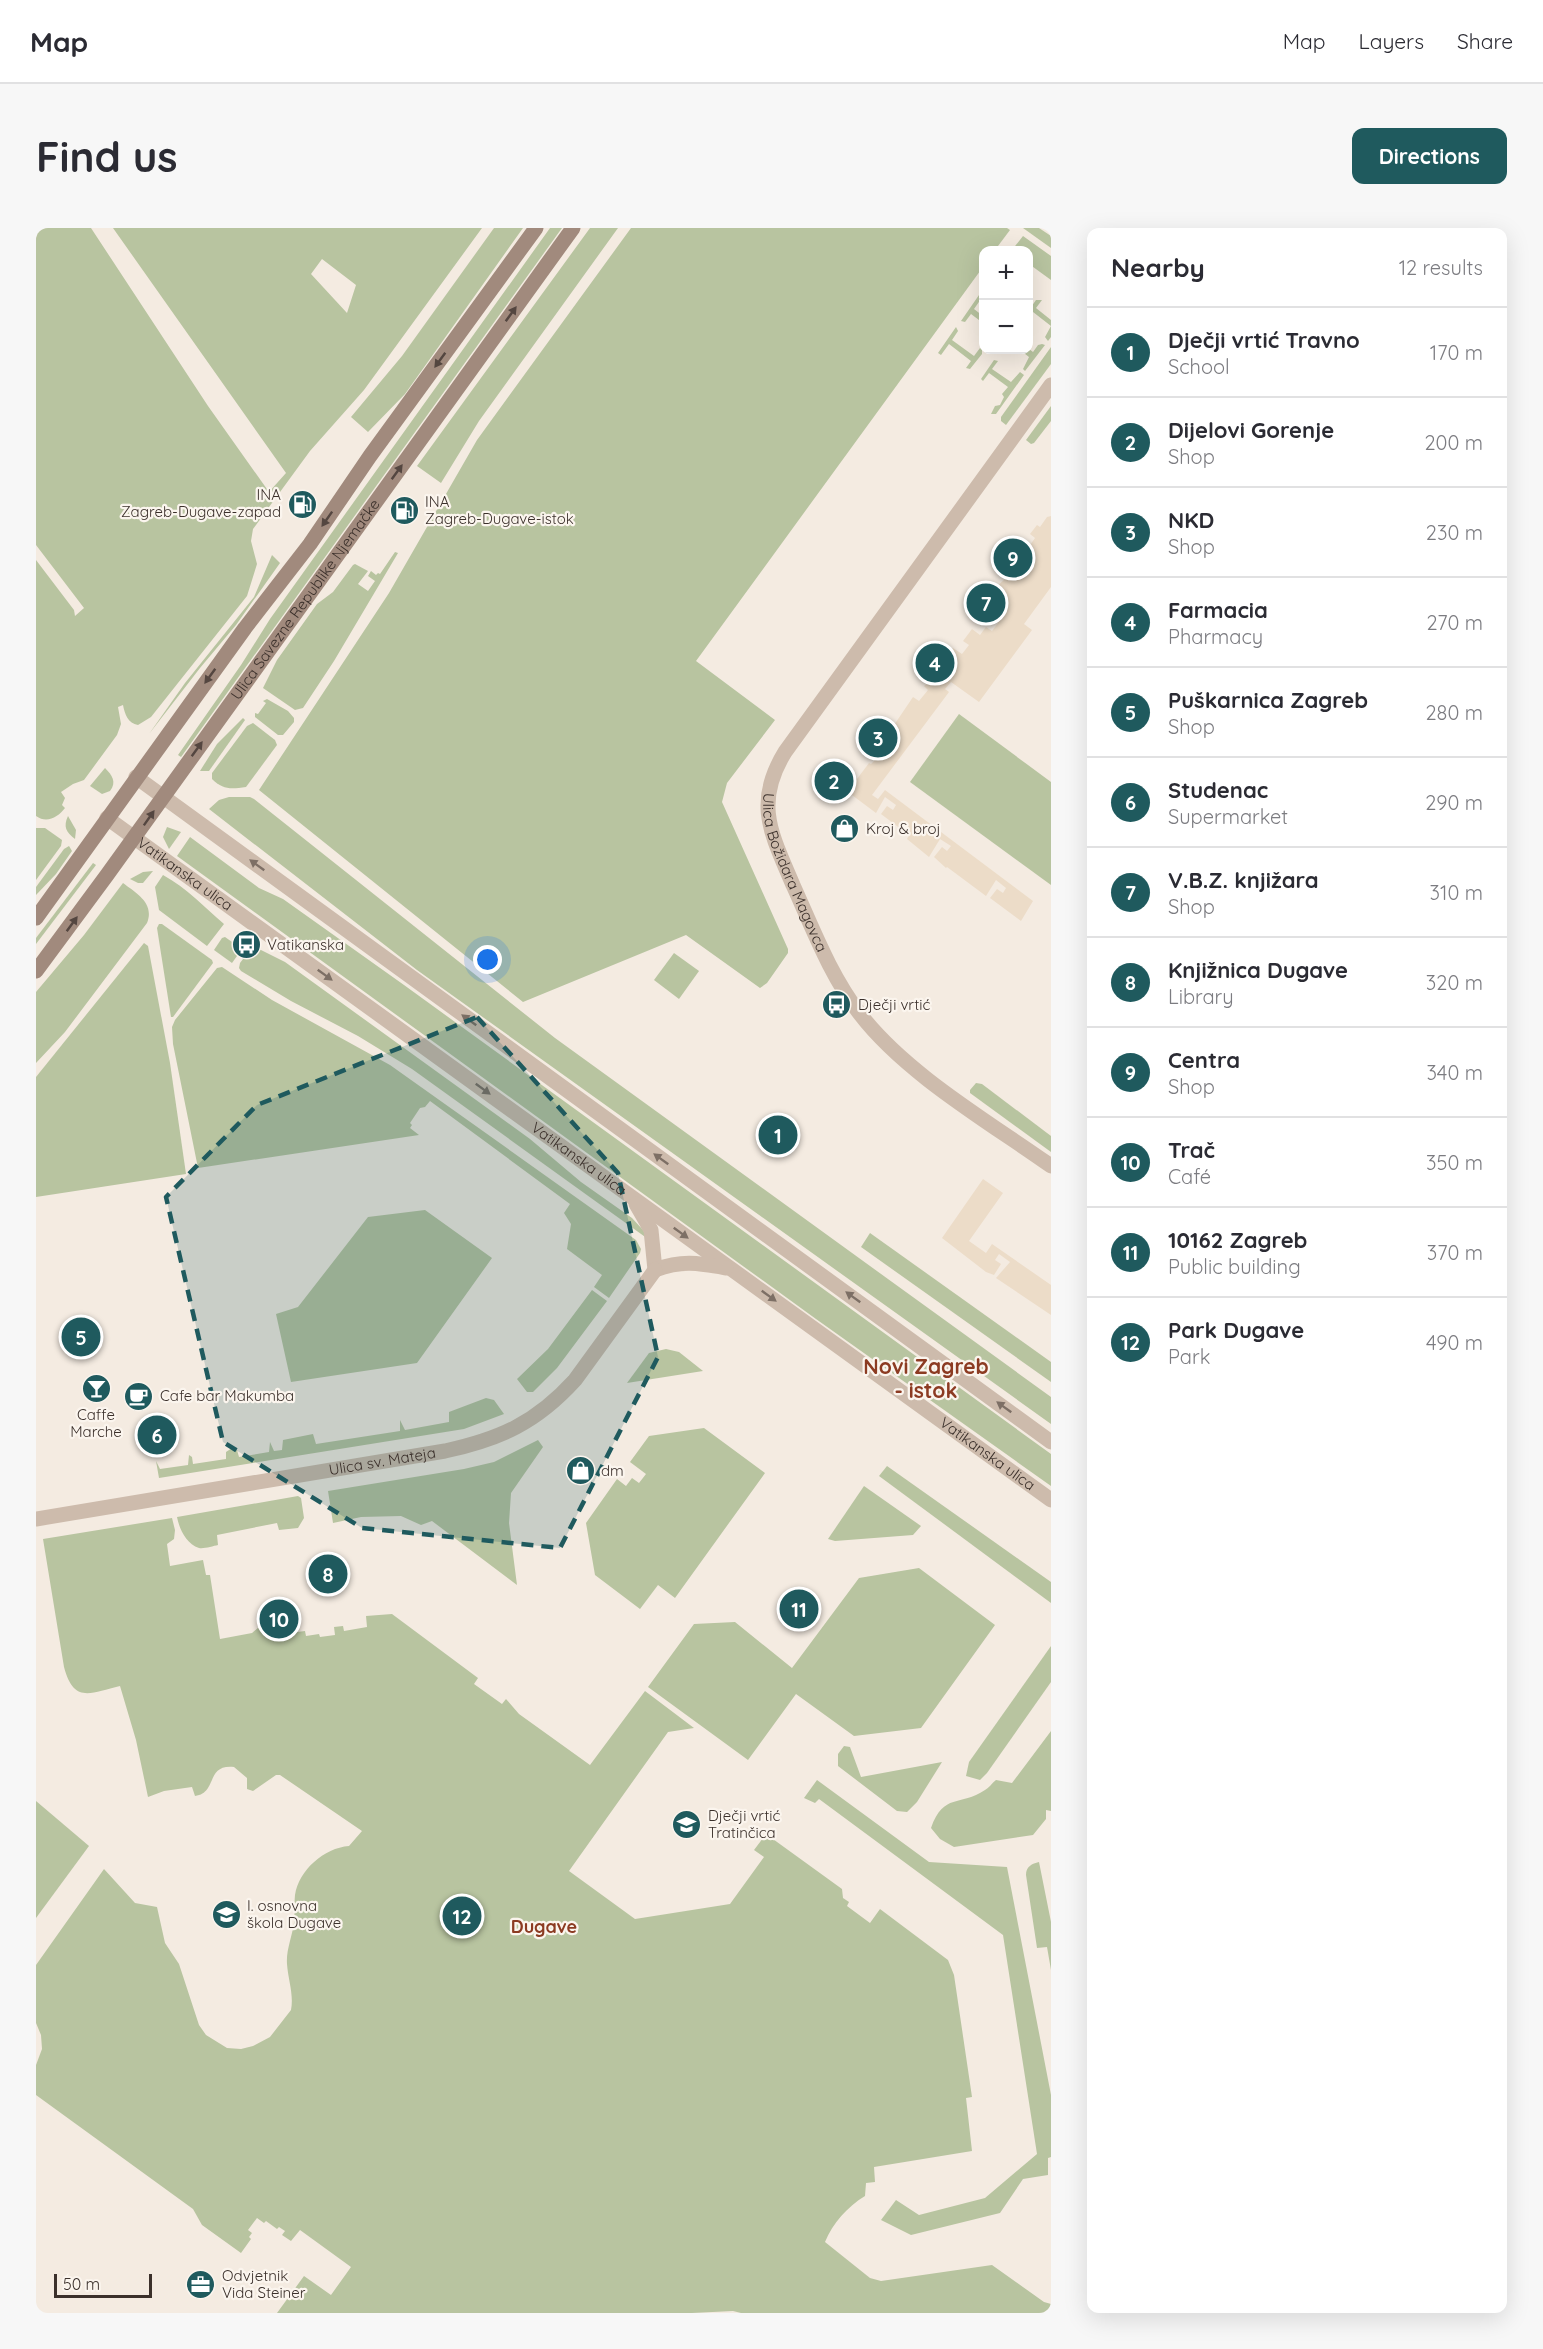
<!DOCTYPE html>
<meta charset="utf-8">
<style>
:root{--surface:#fff;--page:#f7f7f7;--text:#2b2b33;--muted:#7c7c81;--line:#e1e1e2;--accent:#1f5a5e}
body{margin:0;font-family:Quicksand,sans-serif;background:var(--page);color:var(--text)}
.controls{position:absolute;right:18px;top:18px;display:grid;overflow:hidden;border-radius:12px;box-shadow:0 6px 24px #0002}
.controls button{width:54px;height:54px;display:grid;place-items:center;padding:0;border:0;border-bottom:2px solid var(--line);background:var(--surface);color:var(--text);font:30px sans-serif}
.scale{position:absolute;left:18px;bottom:15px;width:98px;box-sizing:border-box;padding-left:6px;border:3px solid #3b302b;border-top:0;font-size:16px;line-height:21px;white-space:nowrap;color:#3b302b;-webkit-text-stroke:4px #fbf5ee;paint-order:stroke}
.you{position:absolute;left:452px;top:732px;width:21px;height:21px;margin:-15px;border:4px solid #fff;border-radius:50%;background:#1a73e8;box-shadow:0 0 0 9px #1a73e833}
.badge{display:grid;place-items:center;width:39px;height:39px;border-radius:50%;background:var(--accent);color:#fff;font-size:20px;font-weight:700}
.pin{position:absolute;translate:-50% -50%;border:3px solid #fff;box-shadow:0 2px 6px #0006}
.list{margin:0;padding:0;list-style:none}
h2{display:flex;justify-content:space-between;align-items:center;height:78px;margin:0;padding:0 24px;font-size:26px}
h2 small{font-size:20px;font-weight:400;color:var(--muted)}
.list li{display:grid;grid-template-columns:39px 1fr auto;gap:18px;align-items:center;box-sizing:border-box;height:90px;padding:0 24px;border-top:2px solid var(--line)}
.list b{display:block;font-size:22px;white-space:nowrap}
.list p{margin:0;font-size:20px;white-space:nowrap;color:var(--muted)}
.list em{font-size:20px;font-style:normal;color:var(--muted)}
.map{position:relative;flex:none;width:1015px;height:2085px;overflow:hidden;border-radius:12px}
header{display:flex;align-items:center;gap:36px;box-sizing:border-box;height:84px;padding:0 30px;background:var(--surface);border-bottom:2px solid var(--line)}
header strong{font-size:28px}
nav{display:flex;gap:33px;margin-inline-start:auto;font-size:21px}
.intro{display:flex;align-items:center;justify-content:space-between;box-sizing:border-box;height:144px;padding:0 36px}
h1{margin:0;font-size:42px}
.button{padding:15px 27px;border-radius:12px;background:var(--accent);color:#fff;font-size:21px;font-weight:700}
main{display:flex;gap:36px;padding:0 36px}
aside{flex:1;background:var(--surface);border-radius:12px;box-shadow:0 6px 24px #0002}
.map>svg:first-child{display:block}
.green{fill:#b8c4a0;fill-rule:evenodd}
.plaza{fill:#ecdcc8}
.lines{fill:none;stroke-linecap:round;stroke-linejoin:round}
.tertiary{stroke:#cdbbac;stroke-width:15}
.secondary{stroke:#a18a7d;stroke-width:15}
.oneway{fill:#544640}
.oneway2{fill:#7d6f65}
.marked{fill:#1f5a5e;fill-opacity:0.2;stroke:#1f5a5e;stroke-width:4.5;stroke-dasharray:12 8;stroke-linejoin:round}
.labels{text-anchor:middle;stroke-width:4.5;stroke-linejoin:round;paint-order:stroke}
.poi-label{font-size:15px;fill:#3b302b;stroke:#fbf5ee;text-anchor:start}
.street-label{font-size:15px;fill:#3b302b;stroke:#fbf5ee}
.quarter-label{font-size:18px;font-weight:bold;fill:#8c3b22;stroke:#fbf5ee}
.district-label{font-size:21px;font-weight:bold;fill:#8c3b22;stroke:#fbf5ee}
</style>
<header>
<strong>Map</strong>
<nav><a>Map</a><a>Layers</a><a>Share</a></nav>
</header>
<div class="intro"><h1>Find us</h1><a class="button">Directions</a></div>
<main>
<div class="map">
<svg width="1015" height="2085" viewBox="0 0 1015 2085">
<rect width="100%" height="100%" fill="#f4ebe1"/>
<g class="green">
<path d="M0,0H55L172,178L233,264L250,245L77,0H446L328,162L274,223L217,301L215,313L221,336L211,368L115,489L102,497C92,495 89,487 87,477L82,479L85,496L81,507L48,552L37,556L25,564L29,570L26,577L29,580C22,589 11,596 0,588V332L38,382L39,388L48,380L0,317ZM286,31L320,57L311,85L275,46Z"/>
<path d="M458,0H487L369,166L332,204L315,189L366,128Z"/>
<path d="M514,0H526L145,529L142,527L205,437L234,391Z"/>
<path d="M554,0H582L443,193L405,255L381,238Z"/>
<path d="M595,0H971L974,2L959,22H948L947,39L660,433L739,492L691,555L686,574L752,721V725L731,755L724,760L650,707L487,774L223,562L353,365L441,212Z"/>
<path d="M987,0H1003L1015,8V20Z"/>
<path d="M987,8L1015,28V52L993,36V22H976Z"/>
<path d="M943,67L945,71L938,81L947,88V95L935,86L929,94L925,93Z"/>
<path d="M1000,72H1006L1000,80L1015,92V109L1012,113L1009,109L1015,98L997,84L993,90V82Z"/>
<path d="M920,99L922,103L916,112L938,128L944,120L946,122V126L934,141L930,140L935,133L913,116L905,127L902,125Z"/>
<path d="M1006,116L1009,117L989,143L987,141L993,129L984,122L993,121L997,124L1002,117Z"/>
<path d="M1015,119V136L970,197L965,193V189Z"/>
<path d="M958,132L962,133L956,141L975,154L984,144L988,147L960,186H955L959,178L964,177L968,169L966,166L972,159L953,145L947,153L945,151Z"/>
<path d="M1015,178V193L998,215L995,216L990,212Z"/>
<path d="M359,324L362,325L298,433L267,480L259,482L227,460L241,432L281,376L297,364L317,337L319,336L332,343L322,356L332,363L339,353L332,348L335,343L340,347L342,345L344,346Z"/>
<path d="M236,327L244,335L200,397L164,440L113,506L149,455L218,369Z"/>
<path d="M231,471L252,483L258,490V494L247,507H242L219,489V485L222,486L230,475L227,473Z"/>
<path d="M923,486L1015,554V657L874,554Z"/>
<path d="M207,490L209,492L173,543H164L181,516Z"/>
<path d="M217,495L239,512L241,517L210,559C195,561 187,562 176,551V545L211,498Z"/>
<path d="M69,540C76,547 81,554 74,563L66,566L54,558Z"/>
<path d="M193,569H214L218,571L519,810L1015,1169V1196L381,742L173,581L183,572Z"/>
<path d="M32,588L40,602L39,611C30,604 27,599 32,588Z"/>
<path d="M131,599L145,604L133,621L127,609Z"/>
<path d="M0,600H9L26,612L25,618L0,652Z"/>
<path d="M154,609L223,660L247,671L368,757L1015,1226V1258L780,1091L141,628Z"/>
<path d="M33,618L36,623L20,646L0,667V659L28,621Z"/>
<path d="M57,635L60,637L0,716V710Z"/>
<path d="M117,643L107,655H102L94,651L107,644Z"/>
<path d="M127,647C151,660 168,679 188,696L171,718L123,682L119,659Z"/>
<path d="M87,655C100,665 119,675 111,695L29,804L0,835V764L48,707Z"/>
<path d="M123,696H126L176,732L177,735L137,789H135L121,700Z"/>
<path d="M189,709L206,721L196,735L178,722L186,710Z"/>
<path d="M108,715L112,718L134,835L150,946L0,969V849Z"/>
<path d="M217,718L249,734L494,911L545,954L596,990L607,1002L612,1011L376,841L322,808L255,773L205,743L203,740L204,735Z"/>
<path d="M638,725L663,743L643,771L618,752Z"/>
<path d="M186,739L236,772L354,837L600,1012L605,1021L604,1025L573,1070L558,1059L566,1047L531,1021L535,996L528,985L534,976L394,873L389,879L384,880L374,895L376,897L374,900L383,907L162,940L137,816L136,799L139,792L181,740Z"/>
<path d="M940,855L946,856L1015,908V924L934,865V862Z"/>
<path d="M389,982L456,1030L381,1135L255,1154L240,1086L262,1079L332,989Z"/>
<path d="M834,1005L1015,1134V1154L825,1019Z"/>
<path d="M556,1062L571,1073L521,1140L497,1164H491L481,1151L512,1121Z"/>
<path d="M630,1121L643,1124L667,1143L591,1155L613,1125Z"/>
<path d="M450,1170L458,1172L468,1186L428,1201L123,1250L120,1233L124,1241L152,1237L153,1227L156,1229L157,1236L190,1231V1224L196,1220L201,1222L203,1229L233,1224L234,1214L238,1223L246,1222L247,1212L277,1206L280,1216L364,1203V1192L369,1202L413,1194V1184Z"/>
<path d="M668,1200L729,1245L639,1370L622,1357L604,1381L559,1347L550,1295L581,1251L590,1258L596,1250L603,1255L610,1246L594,1234L613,1208Z"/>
<path d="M502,1212L507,1219L475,1265L473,1295L481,1357L396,1293L385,1297L365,1288L325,1289L297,1295L292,1263L428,1241L458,1234Z"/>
<path d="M851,1238L1015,1354V1375L843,1248Z"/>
<path d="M828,1258L885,1298L877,1307L799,1313L792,1311Z"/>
<path d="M262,1268L265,1270L268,1290L262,1300L243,1302L241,1295L181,1307L182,1317C177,1318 168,1321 163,1320C150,1316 143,1300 141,1289Z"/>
<path d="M136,1290L139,1302L138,1311L131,1316L134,1338L167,1332L170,1347H174L184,1411L216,1405L223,1399L238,1398L239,1407L269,1403L270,1408L283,1406L284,1409L299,1407L298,1399L307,1398L308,1403L331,1399L330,1388L356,1386L442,1450L438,1456L466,1476L470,1471L483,1486L554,1537L609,1463L658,1500L632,1504L533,1643L599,1691L694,1676L728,1629L718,1622L730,1606L806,1661L807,1670L813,1674L811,1678L834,1695L844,1681L912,1732L918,1747L936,1869L930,1870L936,1923L838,1939L839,1954L830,1955L829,1968C811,1979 797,1995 789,2014L834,2050L845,2053L956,2037L1008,2074L1015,2076V2085H705L697,2083L656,2085H241L268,2048L295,2067L315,2039L264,2002L255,2013L246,2007L249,2003L243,1999L241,2001L230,1993L228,1995L221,1990L212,2002L216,2005L213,2009L215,2011L205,2025L166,1997L157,1981L0,1867V1837L6,1821L5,1807L0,1795V1737L68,1641L99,1675L121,1679L129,1715L143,1736L163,1797L170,1807L191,1820L205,1821L217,1818L234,1809L255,1782C258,1767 252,1751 251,1736C250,1722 256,1709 258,1695C259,1686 258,1677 259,1667C263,1642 288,1620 313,1618L326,1603L244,1547H240L217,1563L211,1561V1550L198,1539C169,1536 182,1565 159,1568L156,1559L128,1563L112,1569L100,1512L84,1458C54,1465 38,1476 28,1439L7,1311Z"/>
<path d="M883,1340L959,1397L885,1500L818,1508L760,1466L712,1532L612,1459L658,1396L699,1394L756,1440L823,1350Z"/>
<path d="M1015,1418V1454L951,1545L944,1552L930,1548L933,1534Z"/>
<path d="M1015,1503V1583L1010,1582V1591L997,1607L918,1619L904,1611L895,1600C908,1564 924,1579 949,1562C953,1560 956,1555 960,1552L976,1555Z"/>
<path d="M808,1518L814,1519L825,1549L906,1534L881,1574L871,1584L861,1583L802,1538V1526Z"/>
<path d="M781,1552L893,1634L971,1639L1015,1867V1929L1012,1930V1947L987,1951L964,1985L875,2007L845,1992L860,1972L883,1987L949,1970L1001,1926L967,1707L783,1571L779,1575L768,1570Z"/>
<path d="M0,1573L53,1618L0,1690Z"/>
<path d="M1003,1634L1015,1694V1742L1011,1719L1001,1720L990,1647C990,1638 996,1636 1003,1634Z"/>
</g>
<g class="plaza">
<path d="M1015,288V359L988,396L996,402L943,474L915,454L909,461L913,464L836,567L842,571L849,562L997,673L985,693L954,670L961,661L967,665L970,660L960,652L950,668L911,639L910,640L898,629L906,619L911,623L915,618L904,611L893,629L871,611L873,607L845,586L851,578L857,582L860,577L849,569L840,585L816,567L818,564L810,558L817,548L821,551L833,535L835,536L838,533L851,511L848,508L853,502L854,503L877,469L883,473L892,462L888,458L891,456L900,441L904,443L912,432L910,430L917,420L926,426L933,417L927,413L936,401L944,407L950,399L956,403L962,395L954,389L969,368L958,361L969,351L970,352L981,338L978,335L987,323L986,321L988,318L992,320L999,310L994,306L1001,297L1004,299L1011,289Z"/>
<path d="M947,951L967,965L933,1013L950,1025L956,1016L1015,1057V1087L960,1050L974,1034L963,1026L959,1032L965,1036L958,1047L950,1044L906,1010Z"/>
</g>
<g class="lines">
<g class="tertiary">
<path id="s1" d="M1015,157L749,524C717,576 736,607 757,657C777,701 794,747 824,786C870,846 953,894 1015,938"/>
<path d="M100,549L1015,1214"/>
<path id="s2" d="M71,590L1015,1272"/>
<path d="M600,976L615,1002L619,1042"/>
<path d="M619,1042C646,1032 662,1035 690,1040"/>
<path id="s3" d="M0,1291L409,1223C464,1211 500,1195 539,1152L619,1042"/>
</g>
<g class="secondary">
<path d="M0,690L209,400L274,316L334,228L500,0"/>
<path id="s4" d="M0,743L71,647L537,0"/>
</g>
</g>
<defs><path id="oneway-solid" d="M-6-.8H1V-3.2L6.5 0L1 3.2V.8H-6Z" transform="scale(1.5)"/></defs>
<g class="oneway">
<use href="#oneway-solid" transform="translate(475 86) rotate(-54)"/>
<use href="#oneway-solid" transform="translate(404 132) rotate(126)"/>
<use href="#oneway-solid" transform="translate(361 244) rotate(-54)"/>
<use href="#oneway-solid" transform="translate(291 291) rotate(125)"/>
<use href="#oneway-solid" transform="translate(174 448) rotate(126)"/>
<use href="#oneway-solid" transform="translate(161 521) rotate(-54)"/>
<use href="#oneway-solid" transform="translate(113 590) rotate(-55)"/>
<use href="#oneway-solid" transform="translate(36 696) rotate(-54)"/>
</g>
<g class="oneway2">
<use href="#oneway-solid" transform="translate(221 637) rotate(-144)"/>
<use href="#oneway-solid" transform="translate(289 747) rotate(36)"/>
<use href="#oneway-solid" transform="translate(433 792) rotate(-144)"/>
<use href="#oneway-solid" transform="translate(447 861) rotate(36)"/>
<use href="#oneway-solid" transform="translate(625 931) rotate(-144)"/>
<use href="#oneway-solid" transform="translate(645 1005) rotate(36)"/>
<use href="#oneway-solid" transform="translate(733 1068) rotate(36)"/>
<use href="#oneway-solid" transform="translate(817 1069) rotate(-144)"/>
<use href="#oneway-solid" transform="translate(968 1179) rotate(-144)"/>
</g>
<path class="marked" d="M441,789L582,945L622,1129L524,1320L326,1300L187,1214L130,969L221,877Z"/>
<defs>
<symbol id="fuel-disc" viewBox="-11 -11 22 22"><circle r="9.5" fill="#1f5a5e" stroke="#fbf5ee"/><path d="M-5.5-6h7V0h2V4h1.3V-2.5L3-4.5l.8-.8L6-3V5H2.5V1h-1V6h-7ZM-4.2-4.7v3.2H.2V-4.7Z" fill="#fff"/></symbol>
<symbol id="shop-disc" viewBox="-11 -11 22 22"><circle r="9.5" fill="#1f5a5e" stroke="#fbf5ee"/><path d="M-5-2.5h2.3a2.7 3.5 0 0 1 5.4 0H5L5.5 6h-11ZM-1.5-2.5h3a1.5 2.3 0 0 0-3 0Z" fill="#fff"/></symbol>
<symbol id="bus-disc" viewBox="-11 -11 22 22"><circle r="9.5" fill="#1f5a5e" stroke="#fbf5ee"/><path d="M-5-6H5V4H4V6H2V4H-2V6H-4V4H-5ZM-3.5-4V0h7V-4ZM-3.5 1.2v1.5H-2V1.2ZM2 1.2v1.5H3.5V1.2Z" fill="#fff"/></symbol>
<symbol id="bar-disc" viewBox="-11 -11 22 22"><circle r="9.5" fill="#1f5a5e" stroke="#fbf5ee"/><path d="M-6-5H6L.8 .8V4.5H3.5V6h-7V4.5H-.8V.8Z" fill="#fff"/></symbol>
<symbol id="cafe-disc" viewBox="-11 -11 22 22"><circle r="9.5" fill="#1f5a5e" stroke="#fbf5ee"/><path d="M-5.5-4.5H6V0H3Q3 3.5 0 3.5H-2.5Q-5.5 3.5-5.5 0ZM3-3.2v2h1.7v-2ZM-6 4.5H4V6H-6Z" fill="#fff"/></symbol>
<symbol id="school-disc" viewBox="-11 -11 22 22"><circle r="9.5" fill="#1f5a5e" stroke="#fbf5ee"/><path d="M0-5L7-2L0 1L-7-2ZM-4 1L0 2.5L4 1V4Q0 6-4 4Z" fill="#fff"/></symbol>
<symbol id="office-disc" viewBox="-11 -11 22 22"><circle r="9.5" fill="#1f5a5e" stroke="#fbf5ee"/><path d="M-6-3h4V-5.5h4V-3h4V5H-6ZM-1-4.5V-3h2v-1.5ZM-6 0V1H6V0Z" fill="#fff"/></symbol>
</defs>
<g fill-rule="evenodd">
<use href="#fuel-disc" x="250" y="260" width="33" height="33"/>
<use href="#fuel-disc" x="352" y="266" width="33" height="33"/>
<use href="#shop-disc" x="792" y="584" width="33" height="33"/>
<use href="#bus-disc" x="194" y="700" width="33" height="33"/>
<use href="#bus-disc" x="784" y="760" width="33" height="33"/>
<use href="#bar-disc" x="44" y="1144" width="33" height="33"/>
<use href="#cafe-disc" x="86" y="1152" width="33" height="33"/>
<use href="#shop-disc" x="528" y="1226" width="33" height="33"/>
<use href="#school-disc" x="634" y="1580" width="33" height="33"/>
<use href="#school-disc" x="174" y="1670" width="33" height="33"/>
<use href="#office-disc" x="148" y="2040" width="33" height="33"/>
</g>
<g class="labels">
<g class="poi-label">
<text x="245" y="272" text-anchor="end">INA<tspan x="245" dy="17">Zagreb-Dugave-zapad</tspan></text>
<text x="389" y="279">INA<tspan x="389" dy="17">Zagreb-Dugave-istok</tspan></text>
<text x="830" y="606">Kroj &amp; broj</text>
<text x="231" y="722">Vatikanska</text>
<text x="822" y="782">Dječji vrtić</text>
<text x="124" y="1173">Cafe bar Makumba</text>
<text x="60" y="1192" text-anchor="middle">Caffe<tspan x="60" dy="17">Marche</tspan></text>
<text x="565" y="1248">dm</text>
<text x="672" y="1593">Dječji vrtić<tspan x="672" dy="17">Tratinčica</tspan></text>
<text x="211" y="1683">I. osnovna<tspan x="211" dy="17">škola Dugave</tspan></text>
<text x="186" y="2053">Odvjetnik<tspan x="186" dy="17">Vida Steiner</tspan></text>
</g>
<g class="street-label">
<text dy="5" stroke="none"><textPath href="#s4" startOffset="459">Ulica Savezne Republike Njemačke</textPath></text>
<text dy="5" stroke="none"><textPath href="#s1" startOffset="582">Ulica Božidara Magovca</textPath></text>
<text dy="5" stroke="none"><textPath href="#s2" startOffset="96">Vatikanska ulica</textPath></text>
<text dy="5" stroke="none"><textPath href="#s2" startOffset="582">Vatikanska ulica</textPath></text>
<text dy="5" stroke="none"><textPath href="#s2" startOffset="1086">Vatikanska ulica</textPath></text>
<text dy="5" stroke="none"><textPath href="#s3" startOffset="351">Ulica sv. Mateja</textPath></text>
</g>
<g class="quarter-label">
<text x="508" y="1705">Dugave</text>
</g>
<g class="district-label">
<text x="890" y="1146">Novi Zagreb<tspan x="890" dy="24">- istok</tspan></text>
</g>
</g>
</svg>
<div class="controls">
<button>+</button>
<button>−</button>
</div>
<div class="scale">50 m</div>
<div class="you"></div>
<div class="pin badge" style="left:742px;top:907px">1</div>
<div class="pin badge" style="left:798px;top:553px">2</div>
<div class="pin badge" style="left:842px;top:510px">3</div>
<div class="pin badge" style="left:899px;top:435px">4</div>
<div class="pin badge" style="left:45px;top:1109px">5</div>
<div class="pin badge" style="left:121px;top:1207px">6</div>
<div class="pin badge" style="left:950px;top:375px">7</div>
<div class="pin badge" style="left:292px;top:1346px">8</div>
<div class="pin badge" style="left:977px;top:330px">9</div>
<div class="pin badge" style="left:243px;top:1391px">10</div>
<div class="pin badge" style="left:763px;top:1381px">11</div>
<div class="pin badge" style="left:426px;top:1688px">12</div>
</div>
<aside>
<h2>Nearby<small>12 results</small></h2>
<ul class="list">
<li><span class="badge">1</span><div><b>Dječji vrtić Travno</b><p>School</p></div><em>170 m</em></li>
<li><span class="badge">2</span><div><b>Dijelovi Gorenje</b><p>Shop</p></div><em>200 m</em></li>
<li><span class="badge">3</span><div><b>NKD</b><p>Shop</p></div><em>230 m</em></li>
<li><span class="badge">4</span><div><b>Farmacia</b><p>Pharmacy</p></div><em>270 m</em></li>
<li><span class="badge">5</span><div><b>Puškarnica Zagreb</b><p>Shop</p></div><em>280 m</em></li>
<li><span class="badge">6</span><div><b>Studenac</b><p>Supermarket</p></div><em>290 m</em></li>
<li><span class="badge">7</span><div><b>V.B.Z. knjižara</b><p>Shop</p></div><em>310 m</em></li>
<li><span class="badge">8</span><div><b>Knjižnica Dugave</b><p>Library</p></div><em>320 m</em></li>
<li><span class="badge">9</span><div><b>Centra</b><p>Shop</p></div><em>340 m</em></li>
<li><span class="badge">10</span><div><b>Trač</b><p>Café</p></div><em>350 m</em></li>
<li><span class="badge">11</span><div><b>10162 Zagreb</b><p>Public building</p></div><em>370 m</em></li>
<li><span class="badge">12</span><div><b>Park Dugave</b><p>Park</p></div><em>490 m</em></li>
</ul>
</aside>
</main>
